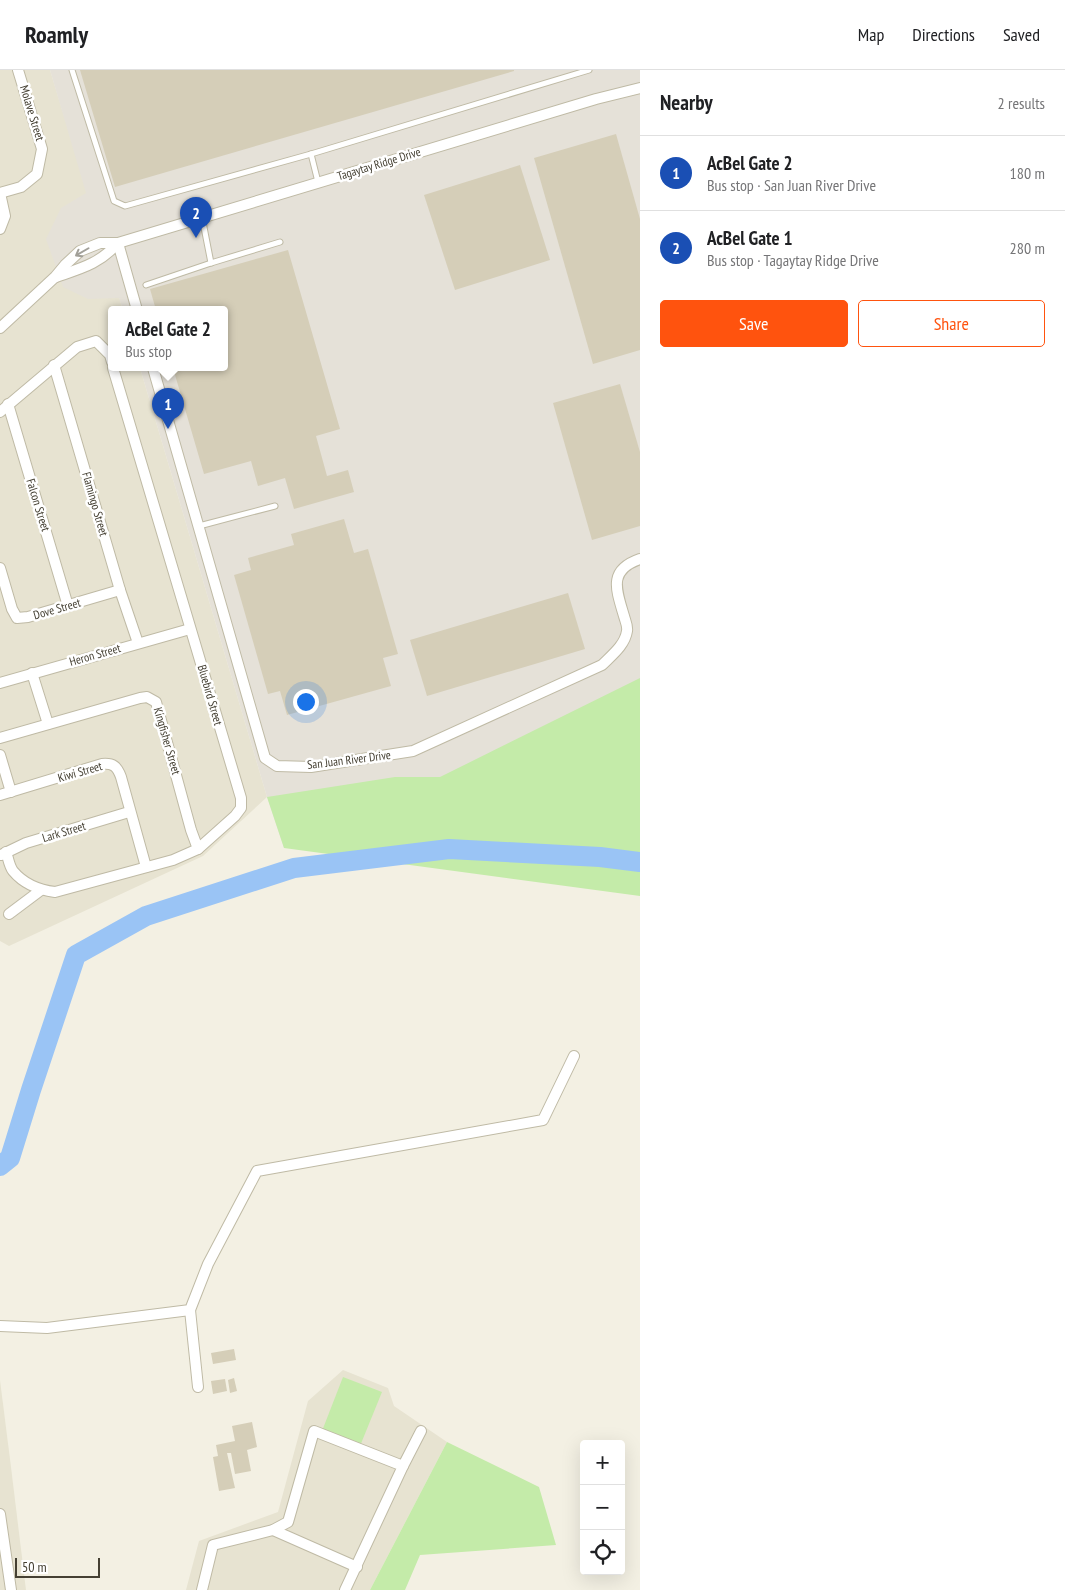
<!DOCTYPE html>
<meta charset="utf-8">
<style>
:root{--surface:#fff;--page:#f6f6f6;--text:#202124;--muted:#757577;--line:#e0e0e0;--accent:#ff530e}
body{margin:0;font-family:"PT Sans Narrow",sans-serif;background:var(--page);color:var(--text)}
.controls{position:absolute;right:15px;bottom:15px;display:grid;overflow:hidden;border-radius:5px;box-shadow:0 5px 20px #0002}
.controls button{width:45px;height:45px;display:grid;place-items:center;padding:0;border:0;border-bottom:1px solid var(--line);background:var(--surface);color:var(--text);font:25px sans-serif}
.scale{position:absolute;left:15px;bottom:12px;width:85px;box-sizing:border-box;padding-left:5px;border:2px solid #454033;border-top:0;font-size:14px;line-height:18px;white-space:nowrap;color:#454033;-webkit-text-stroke:4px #fff;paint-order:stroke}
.you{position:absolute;left:305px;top:631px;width:18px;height:18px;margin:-12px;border:4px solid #fff;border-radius:50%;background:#1a73e8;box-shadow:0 0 0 8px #1a73e833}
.badge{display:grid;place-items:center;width:32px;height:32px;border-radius:50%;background:var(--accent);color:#fff;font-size:16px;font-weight:700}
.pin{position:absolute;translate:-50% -41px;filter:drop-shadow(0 1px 2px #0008)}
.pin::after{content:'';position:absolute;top:26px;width:18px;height:15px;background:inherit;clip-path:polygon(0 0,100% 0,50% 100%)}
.popup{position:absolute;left:108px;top:236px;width:120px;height:65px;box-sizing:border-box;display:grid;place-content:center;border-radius:5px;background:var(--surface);filter:drop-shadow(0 1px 4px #0005);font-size:16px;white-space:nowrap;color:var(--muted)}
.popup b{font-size:19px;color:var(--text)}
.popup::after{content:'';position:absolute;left:50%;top:100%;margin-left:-10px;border:10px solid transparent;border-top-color:var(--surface)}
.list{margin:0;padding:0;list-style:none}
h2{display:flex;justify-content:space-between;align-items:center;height:65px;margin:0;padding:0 20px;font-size:21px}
h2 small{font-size:16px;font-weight:400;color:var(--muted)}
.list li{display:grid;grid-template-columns:32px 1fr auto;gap:15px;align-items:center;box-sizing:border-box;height:75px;padding:0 20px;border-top:1px solid var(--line)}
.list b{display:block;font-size:19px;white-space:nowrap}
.list p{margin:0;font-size:16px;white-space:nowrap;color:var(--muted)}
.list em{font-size:16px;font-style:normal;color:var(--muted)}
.actions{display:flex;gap:10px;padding:15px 20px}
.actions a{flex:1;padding:11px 0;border:1px solid var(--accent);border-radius:5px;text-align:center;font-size:18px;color:var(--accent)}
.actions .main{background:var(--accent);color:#fff}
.icon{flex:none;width:28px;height:28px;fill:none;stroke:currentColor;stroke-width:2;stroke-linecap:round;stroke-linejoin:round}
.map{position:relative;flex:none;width:640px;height:1520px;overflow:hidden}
header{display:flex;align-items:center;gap:30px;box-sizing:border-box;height:70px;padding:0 25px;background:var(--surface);border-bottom:1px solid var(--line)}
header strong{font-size:24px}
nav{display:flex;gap:28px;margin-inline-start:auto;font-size:18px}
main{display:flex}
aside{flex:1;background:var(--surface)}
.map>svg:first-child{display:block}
.residential{fill:#e7e3d1}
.industrial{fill:#e5e1d8}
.green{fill:#c4eba9}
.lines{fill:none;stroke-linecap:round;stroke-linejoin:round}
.river{stroke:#9ac4f5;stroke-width:20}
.building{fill:#d5ceb8}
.lane-casing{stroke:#bfbaa5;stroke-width:7}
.street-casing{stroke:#bfbaa5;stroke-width:12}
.lane{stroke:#fff;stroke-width:5}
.street{stroke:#fff;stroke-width:10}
.oneway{stroke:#a2a099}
.labels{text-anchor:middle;stroke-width:5;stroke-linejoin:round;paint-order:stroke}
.street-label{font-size:12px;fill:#454033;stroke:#fff}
</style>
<header>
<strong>Roamly</strong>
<nav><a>Map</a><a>Directions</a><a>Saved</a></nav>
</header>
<main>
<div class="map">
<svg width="640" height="1520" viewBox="0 0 640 1520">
<rect width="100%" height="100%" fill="#f3f0e3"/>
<g class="residential">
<path d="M0,0H50L123,240H112V298H140L267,727L203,786L9,876L0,871Z"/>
<path d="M343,1300L388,1318L394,1336L447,1372L370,1520H186L199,1471L278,1442L308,1331Z"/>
<path d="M0,1310L11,1397L26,1520H0Z"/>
</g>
<path class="industrial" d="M50,0H640V762L284,778L267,727L140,298H224V240H123L119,228L88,229L63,217L46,169L61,138L86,123Z"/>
<g class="green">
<path d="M640,608V826L284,778L267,727L395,707H440Z"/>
<path d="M343,1307L382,1322L360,1376L322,1361Z"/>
<path d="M447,1372L539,1417L556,1475L420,1485L405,1520H370Z"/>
</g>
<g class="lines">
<path class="river" d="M0,1096L10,1088L31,1020L76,885L146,846L294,798L449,779L600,787L640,792"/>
</g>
<g class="building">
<path d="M80,0H514V1L115,117Z"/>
<path d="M616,64L640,149V280L593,294L534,88Z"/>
<path d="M520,95L550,190L455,220L424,125Z"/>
<path d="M288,180L340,359L316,366L327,406L348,400L354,422L294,439L285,408L258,416L251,391L204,404L173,298H224V240H156L150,219Z"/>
<path d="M620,314L640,382V456L592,470L553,333Z"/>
<path d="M344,449L354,483L368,479L398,584L383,588L391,616L287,645L280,621L268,624L234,505L251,500L248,488L294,475L291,464Z"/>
<path d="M568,523L585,579L427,626L410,570Z"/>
<path d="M234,1279L236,1290L213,1294L211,1283Z"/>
<path d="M234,1308L237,1321L230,1323L228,1310Z"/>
<path d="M225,1309L227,1321L213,1324L211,1311Z"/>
<path d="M252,1352L257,1377L247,1380L251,1401L235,1404L231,1383H227L235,1418L219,1421L213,1387L218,1386L216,1375L235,1371L232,1356Z"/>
</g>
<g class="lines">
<defs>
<g id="lane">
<path d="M72,0L114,131L125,136L311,84L589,0"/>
<path d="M311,84L318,112"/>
<path d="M202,147L211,193"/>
<path d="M146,215L211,193L280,172"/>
<path d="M199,456L275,436"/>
</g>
<g id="street">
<path d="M0,123L21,117L37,104L42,79L18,0"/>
<path d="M0,159L5,146L0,123"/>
<path d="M118,173L137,240"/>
<path d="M56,207C82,198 99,194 118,173"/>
<path d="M0,258L55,207L65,195L80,181L100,173H118L596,29L640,18"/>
<path d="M54,295L120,520L138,573"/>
<path d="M153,298L265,688L277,696L311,697L413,681L602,595C612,585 625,575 627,561C628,556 625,550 624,546C616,519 608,500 640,489"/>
<path d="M8,334L68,536"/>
<path d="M0,342L77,277L96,271L110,285L112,292"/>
<path d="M0,498L12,539L17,548L28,547L120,520"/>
<path d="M32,603L48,654"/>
<path d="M0,613L190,559"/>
<path d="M0,668L140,628L147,627L156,632L191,760L198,779"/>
<path d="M0,685L11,722"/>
<path d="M0,725L102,694C113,693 117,696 121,707L146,797"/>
<path d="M6,782C8,787 9,796 13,801C23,813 39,820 55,822L173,790L198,779L235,746L241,738V728L113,298"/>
<path d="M1,785L26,773L129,742"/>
<path d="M9,844L41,820"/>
<path d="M190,1240L198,1317"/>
<path d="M0,1256L47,1258L190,1240L208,1194L257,1101L543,1050L574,986"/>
<path d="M403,1396L421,1361"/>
<path d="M0,1444L11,1520"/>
<path d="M273,1460L357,1497"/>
<path d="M202,1520L213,1475L273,1460L288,1452L314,1361L403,1396L345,1520"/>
</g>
</defs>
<use href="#lane" class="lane-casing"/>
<use href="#street" class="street-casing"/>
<use href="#lane" class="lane"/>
<use href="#street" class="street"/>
</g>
<defs><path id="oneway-shaft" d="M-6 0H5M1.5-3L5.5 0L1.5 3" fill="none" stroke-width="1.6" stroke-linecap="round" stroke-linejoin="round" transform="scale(1.25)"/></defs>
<use class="oneway" href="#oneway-shaft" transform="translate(82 182) rotate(150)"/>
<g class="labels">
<g class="street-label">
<text transform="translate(32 43) rotate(73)" y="4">Molave Street</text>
<text transform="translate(379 94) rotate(-17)" y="4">Tagaytay Ridge Drive</text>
<text transform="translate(95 434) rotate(74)" y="4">Flamingo Street</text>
<text transform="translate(38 435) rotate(73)" y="4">Falcon Street</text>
<text transform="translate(57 539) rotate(-16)" y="4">Dove Street</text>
<text transform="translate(95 585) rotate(-16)" y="4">Heron Street</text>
<text transform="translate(210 625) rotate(74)" y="4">Bluebird Street</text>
<text transform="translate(167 671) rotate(74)" y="4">Kingfisher Street</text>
<text transform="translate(349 690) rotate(-7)" y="4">San Juan River Drive</text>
<text transform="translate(80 702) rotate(-16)" y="4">Kiwi Street</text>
<text transform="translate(64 762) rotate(-17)" y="4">Lark Street</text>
</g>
</g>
</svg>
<div class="controls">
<button>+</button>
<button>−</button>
<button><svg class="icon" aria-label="locate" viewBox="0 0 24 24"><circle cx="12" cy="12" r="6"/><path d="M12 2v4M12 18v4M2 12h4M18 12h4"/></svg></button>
</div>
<div class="scale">50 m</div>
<div class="you"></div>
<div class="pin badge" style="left:168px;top:359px;background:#1a4fb4">1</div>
<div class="popup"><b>AcBel Gate 2</b>Bus stop</div>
<div class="pin badge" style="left:196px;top:168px;background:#1a4fb4">2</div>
</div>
<aside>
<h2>Nearby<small>2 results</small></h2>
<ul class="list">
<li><span class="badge" style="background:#1a4fb4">1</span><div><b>AcBel Gate 2</b><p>Bus stop · San Juan River Drive</p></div><em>180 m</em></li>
<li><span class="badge" style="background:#1a4fb4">2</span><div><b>AcBel Gate 1</b><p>Bus stop · Tagaytay Ridge Drive</p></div><em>280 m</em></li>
</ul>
<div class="actions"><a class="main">Save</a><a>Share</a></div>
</aside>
</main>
